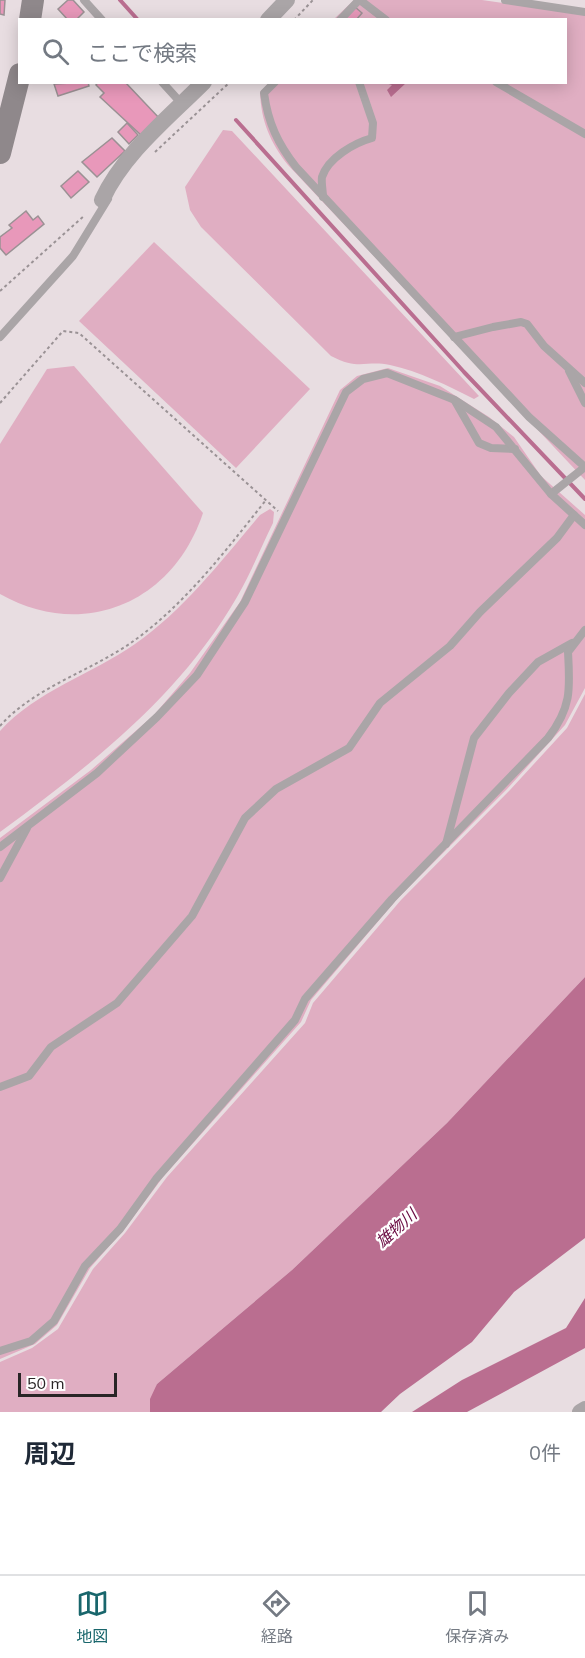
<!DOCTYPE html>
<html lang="ja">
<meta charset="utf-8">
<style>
:root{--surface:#fff;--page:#f2f2f3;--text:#1f2937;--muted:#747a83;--line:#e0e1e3;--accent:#19666c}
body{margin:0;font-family:Mulish,"Noto Sans JP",sans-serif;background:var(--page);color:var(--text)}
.scale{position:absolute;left:18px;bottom:15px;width:99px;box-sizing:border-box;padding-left:6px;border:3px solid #292526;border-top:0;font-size:16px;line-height:21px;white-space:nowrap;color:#292526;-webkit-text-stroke:4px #fff;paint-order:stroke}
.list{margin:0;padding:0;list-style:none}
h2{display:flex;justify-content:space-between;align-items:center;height:78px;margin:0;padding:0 24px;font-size:26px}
h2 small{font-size:20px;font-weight:400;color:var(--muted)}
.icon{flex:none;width:33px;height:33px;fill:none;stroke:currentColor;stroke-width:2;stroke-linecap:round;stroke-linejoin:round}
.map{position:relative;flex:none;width:585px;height:1412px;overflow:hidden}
.search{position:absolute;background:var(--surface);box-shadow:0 3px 15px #0003;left:18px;right:18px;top:18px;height:66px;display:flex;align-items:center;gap:15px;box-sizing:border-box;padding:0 21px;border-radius:0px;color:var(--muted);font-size:22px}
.sheet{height:162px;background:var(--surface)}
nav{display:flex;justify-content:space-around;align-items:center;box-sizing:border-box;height:84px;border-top:2px solid var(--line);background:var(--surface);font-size:16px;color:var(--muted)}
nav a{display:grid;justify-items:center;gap:3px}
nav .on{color:var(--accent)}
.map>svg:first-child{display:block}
.green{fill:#e0aec2}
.water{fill:#ba6e90}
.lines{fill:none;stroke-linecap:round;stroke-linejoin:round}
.stream{stroke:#ba6e90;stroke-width:4}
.building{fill:#e898ba;stroke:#9b9194;stroke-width:1.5}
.path{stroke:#9a9295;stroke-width:2;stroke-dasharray:3 3;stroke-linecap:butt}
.lane{stroke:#aaa5a7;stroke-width:8}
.street{stroke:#aaa5a7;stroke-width:16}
.secondary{stroke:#8f888b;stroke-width:22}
.labels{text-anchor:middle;stroke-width:4.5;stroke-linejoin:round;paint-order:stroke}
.water-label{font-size:16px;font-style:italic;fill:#690a41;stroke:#fff}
</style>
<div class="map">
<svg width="585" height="1412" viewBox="0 0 585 1412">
<rect width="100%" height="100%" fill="#e8dde1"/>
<g class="green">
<path d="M354,0H482L585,15V480L288,165C270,142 261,121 260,92L270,82H566V20L334,19Z"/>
<path d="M223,130L232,131L479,396L474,399C448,386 419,371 390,365C365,360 360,371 331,356L201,227L190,210L185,187Z"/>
<path d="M154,242L310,389L236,468L79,321Z"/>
<path d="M74,366L203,513C173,603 83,641 0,594V444L47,369Z"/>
<path d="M388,368L440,386L489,417L514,437L541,476L585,515V688L565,725L507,789L398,898L311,1000L301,1022L163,1177L126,1227L90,1268L57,1325L35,1344L0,1359V838L91,770L154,715L190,673L240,602L340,390L357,376Z"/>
<path d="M270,509L274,512L273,523C261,547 251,573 237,597C180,696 91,765 0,832V731C36,691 92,674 135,644C184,610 222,560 260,515Z"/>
<path d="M585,694V977L447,1123L292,1270L157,1384L150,1412H0V1362L32,1348L58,1329L93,1269L125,1233L167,1177L305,1023L313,1003L401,900L510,790L567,728Z"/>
</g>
<g class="water">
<path d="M385,83L413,82V83H406L391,97L387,90L392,85Z"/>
<path d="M585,977V1238L514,1292L472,1342L400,1394L381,1412H150V1399L157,1384L292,1270L447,1123Z"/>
<path d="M585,1298V1348L467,1412H412L462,1380L566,1328Z"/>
</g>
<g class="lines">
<g class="stream">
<path d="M120,0L138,20"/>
<path d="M236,120L464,372L585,499"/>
</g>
</g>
<g class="building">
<path d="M0,0H5L4,15L0,14Z"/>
<path d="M68,0H73L84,12L76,20H68L58,9Z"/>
<path d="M355,7L362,13L356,20H343Z"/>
<path d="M88,82L89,86L58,96L54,84Z"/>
<path d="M98,82H125L160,119L142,136L100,97L104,93L96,85Z"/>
<path d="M127,123L138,135L129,144L118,132Z"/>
<path d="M112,138L125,151L97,177L82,162Z"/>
<path d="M78,171L89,182L71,198L61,186Z"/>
<path d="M26,211L33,220L38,216L44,224L6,255L0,248V237L12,228L9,225Z"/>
</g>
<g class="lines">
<g class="path">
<path d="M294,20L313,0"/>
<path d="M155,152L230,82"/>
<path d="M0,291L84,216"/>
<path d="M0,403L63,331L79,333L278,511"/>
<path d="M0,726C34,687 94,670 135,640C186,603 227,549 266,500"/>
</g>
<g class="lane">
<path d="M84,0L102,20"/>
<path d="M360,0L386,20"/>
<path d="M505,0L585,12"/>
<path d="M340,20L359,0"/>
<path d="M162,82L182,104"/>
<path d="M275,82L264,93C268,123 278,144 296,167L529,417L585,467L551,494"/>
<path d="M496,82L585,134"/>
<path d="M323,197C323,191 321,182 322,177C328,158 354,143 372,138L373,123L359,82"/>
<path d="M0,337L73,256L108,199"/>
<path d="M454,337L493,327L521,322L527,324L544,346L585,383"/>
<path d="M569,371L585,403"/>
<path d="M455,401L479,443L491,448L515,449"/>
<path d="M446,844L474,738L509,693L538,662L572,643"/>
<path d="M0,847L97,773L157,717L197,675L245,602L346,392L363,379L387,373L455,400L496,427L551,494L585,525"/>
<path d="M0,878L27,828"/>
<path d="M0,1087L29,1076L51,1047L117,1003L192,916L245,818L276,789L349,748L380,703L450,646L480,612L557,538L574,515"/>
<path d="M0,1351L31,1341L54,1321L85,1266L120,1229L156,1179L295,1020L305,999L392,899L548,738C572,707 570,688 568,652L585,630"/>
</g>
<g class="street">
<path d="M268,20L287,0"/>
<path d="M102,200C124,153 167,119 204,82"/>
<path d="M580,1412L585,1409"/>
</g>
<g class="secondary">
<path d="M30,20L33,0"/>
<path d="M0,153L20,74"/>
</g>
</g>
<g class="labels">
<g class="water-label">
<text transform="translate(396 1228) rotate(-42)" y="6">雄物川</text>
</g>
</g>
</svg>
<div class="scale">50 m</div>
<div class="search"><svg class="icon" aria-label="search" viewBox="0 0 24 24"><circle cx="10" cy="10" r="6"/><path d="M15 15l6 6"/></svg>ここで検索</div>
</div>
<section class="sheet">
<h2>周辺<small>0件</small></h2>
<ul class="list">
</ul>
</section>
<nav>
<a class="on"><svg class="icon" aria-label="map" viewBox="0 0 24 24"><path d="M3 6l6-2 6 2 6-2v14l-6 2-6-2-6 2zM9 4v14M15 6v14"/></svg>地図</a>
<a><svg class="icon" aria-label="directions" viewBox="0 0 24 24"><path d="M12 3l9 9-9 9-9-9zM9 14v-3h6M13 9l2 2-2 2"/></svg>経路</a>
<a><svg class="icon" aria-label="saved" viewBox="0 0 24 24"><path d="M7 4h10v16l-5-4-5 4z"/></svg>保存済み</a>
</nav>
